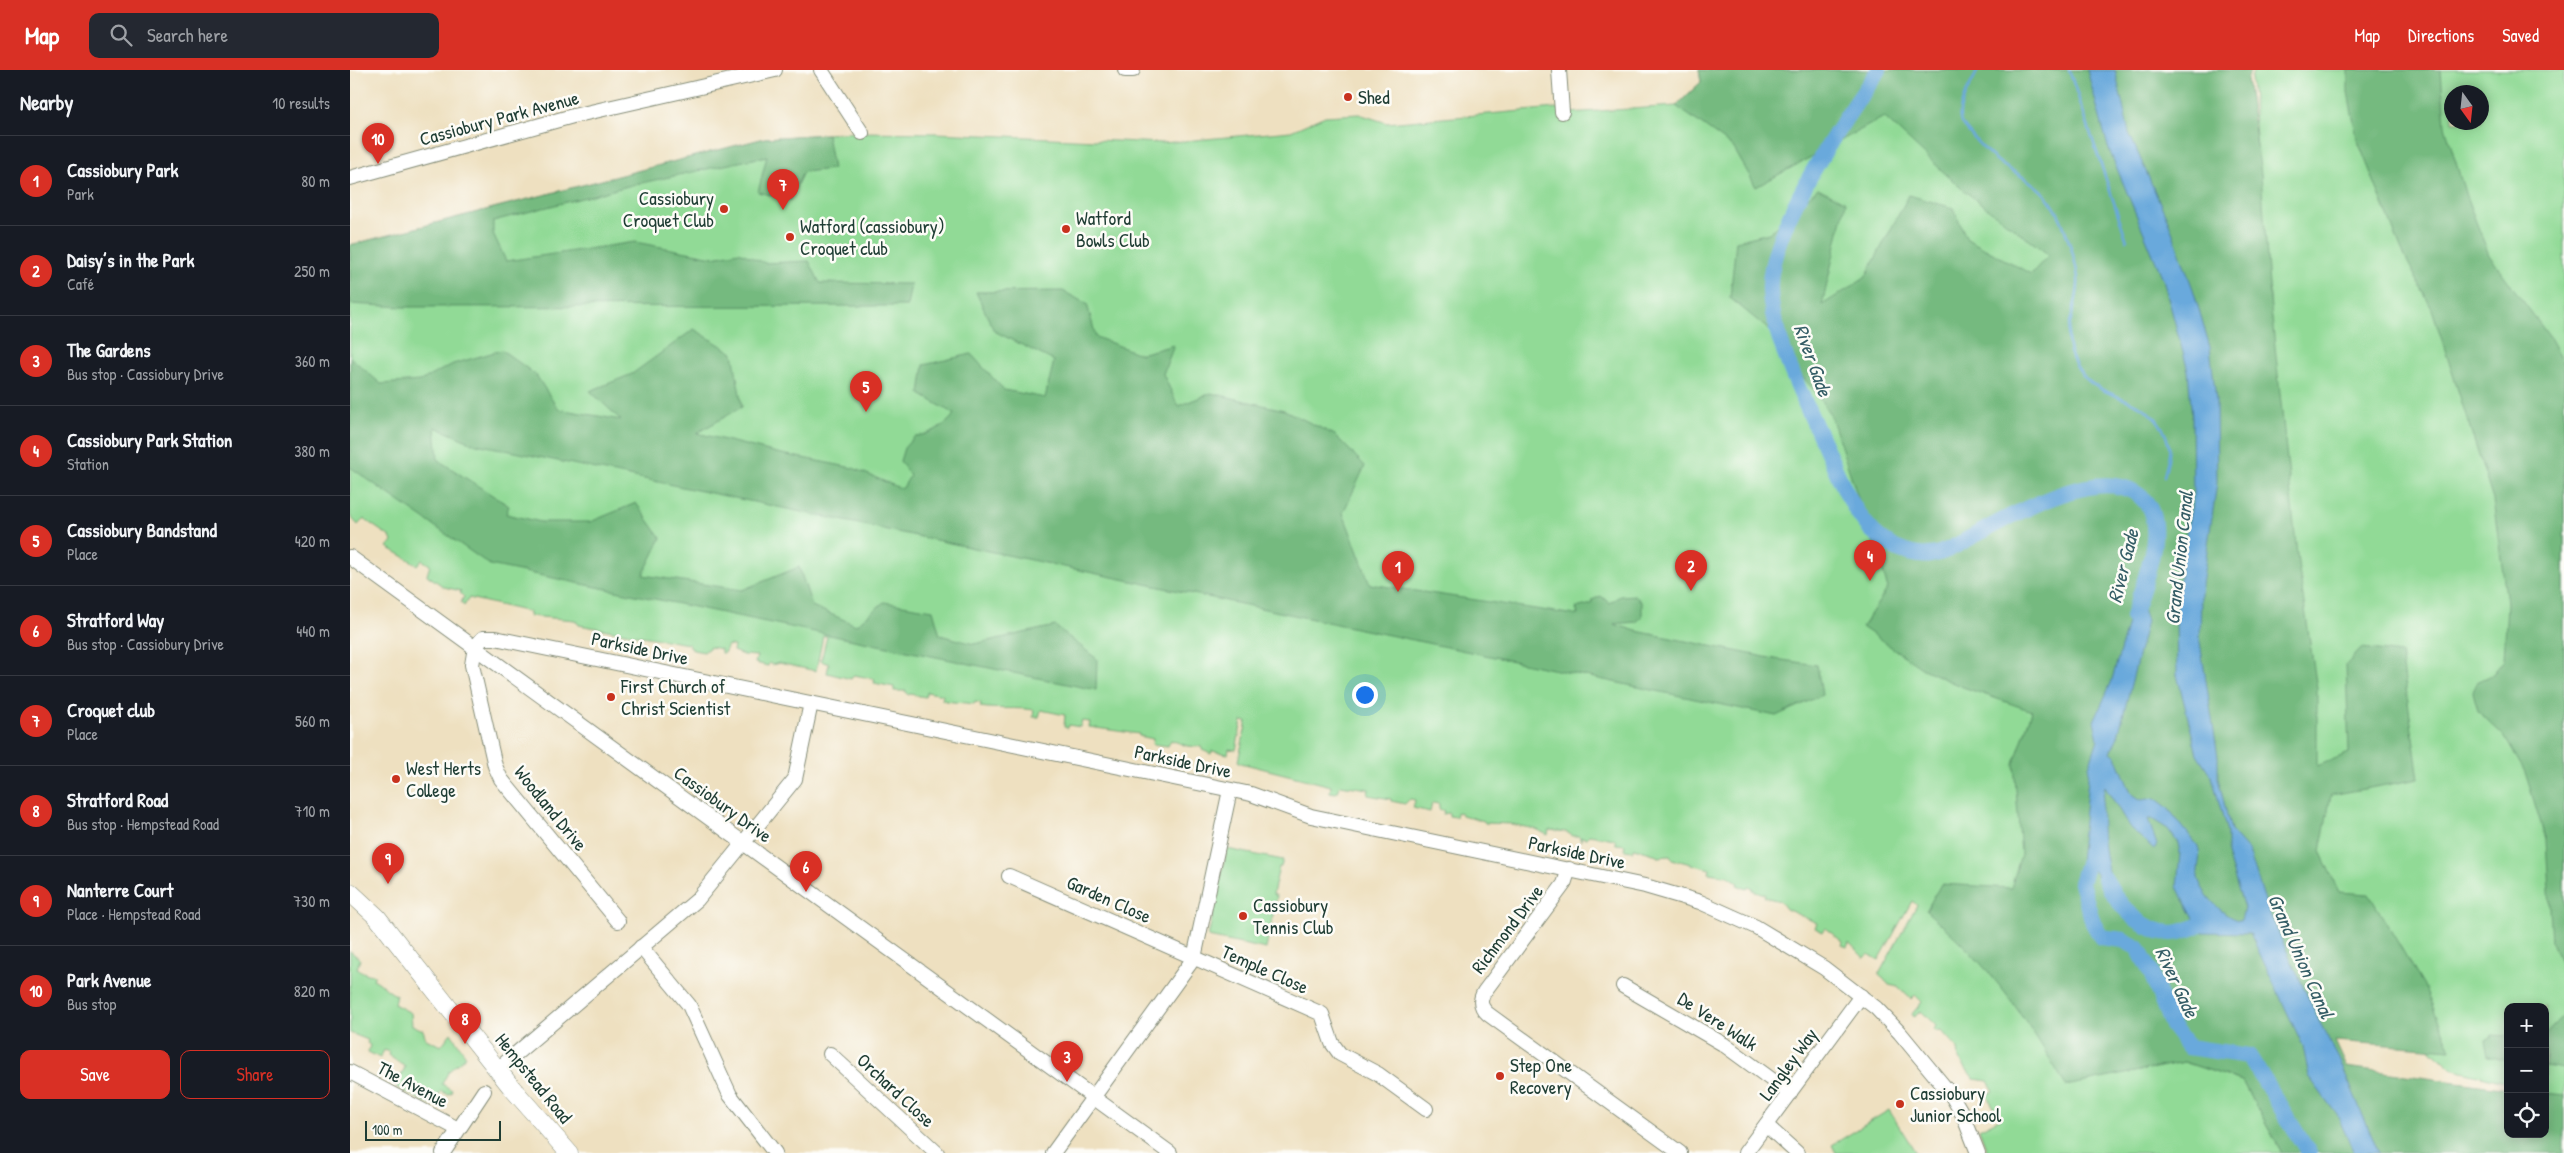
<!DOCTYPE html>
<meta charset="utf-8">
<style>
:root{--surface:#171b24;--page:#242831;--text:#f1f3f6;--muted:#9ea1a6;--line:#363941;--accent:#d93025}
body{margin:0;font-family:"Patrick Hand",sans-serif;background:var(--page);color:var(--text)}
.controls{position:absolute;right:15px;bottom:15px;display:grid;overflow:hidden;border-radius:10px;box-shadow:0 2px 12px #0003}
.controls button{width:45px;height:45px;display:grid;place-items:center;padding:0;border:0;border-bottom:1px solid var(--line);background:var(--surface);color:var(--text);font:25px sans-serif}
.compass{position:absolute;left:2094px;top:15px;width:45px;height:45px;border-radius:50%;background:var(--surface);box-shadow:0 2px 12px #0003;rotate:165deg}
.scale{position:absolute;left:15px;bottom:12px;width:136px;box-sizing:border-box;padding-left:5px;border:2px solid #1f3d34;border-top:0;font-size:14px;line-height:18px;white-space:nowrap;color:#1f3d34;-webkit-text-stroke:4px #fdfcf7;paint-order:stroke}
.you{position:absolute;left:1014px;top:624px;width:18px;height:18px;margin:-12px;border:4px solid #fff;border-radius:50%;background:#1a73e8;box-shadow:0 0 0 8px #1a73e833}
.badge{display:grid;place-items:center;width:32px;height:32px;border-radius:50%;background:var(--accent);color:#fff;font-size:16px;font-weight:700}
.pin{position:absolute;translate:-50% -41px;filter:drop-shadow(0 1px 2px #0008)}
.pin::after{content:'';position:absolute;top:26px;width:18px;height:15px;background:inherit;clip-path:polygon(0 0,100% 0,50% 100%)}
.list{margin:0;padding:0;list-style:none}
h2{display:flex;justify-content:space-between;align-items:center;height:65px;margin:0;padding:0 20px;font-size:21px}
h2 small{font-size:16px;font-weight:400;color:var(--muted)}
.list li{display:grid;grid-template-columns:32px 1fr auto;gap:15px;align-items:center;box-sizing:border-box;height:90px;padding:0 20px;border-top:1px solid var(--line)}
.list b{display:block;font-size:19px;white-space:nowrap}
.list p{margin:0;font-size:16px;white-space:nowrap;color:var(--muted)}
.list em{font-size:16px;font-style:normal;color:var(--muted)}
.actions{display:flex;gap:10px;padding:15px 20px}
.actions a{flex:1;padding:11px 0;border:1px solid var(--accent);border-radius:10px;text-align:center;font-size:18px;color:var(--accent)}
.actions .main{background:var(--accent);color:#fff}
.icon{flex:none;width:28px;height:28px;fill:none;stroke:currentColor;stroke-width:2;stroke-linecap:round;stroke-linejoin:round}
.map{position:relative;flex:none;width:2214px;height:1083px;overflow:hidden}
header{display:flex;align-items:center;gap:30px;box-sizing:border-box;height:70px;padding:0 25px;background:var(--accent);color:#fff}
header strong{font-size:24px}
nav{display:flex;gap:28px;margin-inline-start:auto;font-size:18px}
.search{width:350px;height:45px;background:var(--page);display:flex;align-items:center;gap:12px;box-sizing:border-box;padding:0 18px;border-radius:10px;color:var(--muted);font-size:19px}
main{display:flex}
aside{flex:1;background:var(--surface)}
.map>svg:first-child{display:block}
.green{fill:#91da96;stroke:#588c65;fill-rule:evenodd}
.forest{fill:#74ba7f;stroke:#4a7c5a}
.water{fill:#69a9dc;stroke:#447388}
.lines{fill:none;stroke-linecap:round;stroke-linejoin:round}
.stream{stroke:#69a9dc;stroke-width:2.5}
.river{stroke:#69a9dc;stroke-width:16}
.minor-casing{stroke:#868e7a;stroke-width:16}
.major-casing{stroke:#868e7a;stroke-width:19}
.minor{stroke:#fff;stroke-width:14}
.major{stroke:#fff;stroke-width:18}
.poi-dot{fill:#c8321e;stroke:#fdfcf7;stroke-width:2}
.labels{text-anchor:middle;stroke-width:5;stroke-linejoin:round;paint-order:stroke}
.poi-label{font-size:19px;fill:#1f3d34;stroke:#fdfcf7;text-anchor:start}
.street-label{font-size:19px;fill:#1f3d34;stroke:#fdfcf7}
.water-label{font-size:20px;font-style:italic;fill:#355d66;stroke:#fdfcf7}
</style>
<header>
<strong>Map</strong>
<div class="search"><svg class="icon" aria-label="search" viewBox="0 0 24 24"><circle cx="10" cy="10" r="6"/><path d="M15 15l6 6"/></svg>Search here</div>
<nav><a>Map</a><a>Directions</a><a>Saved</a></nav>
</header>
<main>
<aside>
<h2>Nearby<small>10 results</small></h2>
<ul class="list">
<li><span class="badge">1</span><div><b>Cassiobury Park</b><p>Park</p></div><em>80 m</em></li>
<li><span class="badge">2</span><div><b>Daisy’s in the Park</b><p>Café</p></div><em>250 m</em></li>
<li><span class="badge">3</span><div><b>The Gardens</b><p>Bus stop · Cassiobury Drive</p></div><em>360 m</em></li>
<li><span class="badge">4</span><div><b>Cassiobury Park Station</b><p>Station</p></div><em>380 m</em></li>
<li><span class="badge">5</span><div><b>Cassiobury Bandstand</b><p>Place</p></div><em>420 m</em></li>
<li><span class="badge">6</span><div><b>Stratford Way</b><p>Bus stop · Cassiobury Drive</p></div><em>440 m</em></li>
<li><span class="badge">7</span><div><b>Croquet club</b><p>Place</p></div><em>560 m</em></li>
<li><span class="badge">8</span><div><b>Stratford Road</b><p>Bus stop · Hempstead Road</p></div><em>710 m</em></li>
<li><span class="badge">9</span><div><b>Nanterre Court</b><p>Place · Hempstead Road</p></div><em>730 m</em></li>
<li><span class="badge">10</span><div><b>Park Avenue</b><p>Bus stop</p></div><em>820 m</em></li>
</ul>
<div class="actions"><a class="main">Save</a><a>Share</a></div>
</aside>
<div class="map">
<svg width="2214" height="1083" viewBox="0 0 2214 1083">
<rect width="100%" height="100%" fill="#fdfcf7"/>
<filter id="ink" filterUnits="userSpaceOnUse"><feTurbulence type="fractalNoise" baseFrequency=".02" numOctaves="2"/><feDisplacementMap in="SourceGraphic" scale="10" xChannelSelector="R" yChannelSelector="G"/><feConvolveMatrix kernelMatrix="1 2 1 2 8 2 1 2 1" color-interpolation-filters="sRGB"/></filter>
<filter id="wash" filterUnits="userSpaceOnUse"><feTurbulence type="fractalNoise" baseFrequency=".0096" numOctaves="4" result="noise"/><feDisplacementMap in="SourceGraphic" scale="20" xChannelSelector="R" yChannelSelector="G"/><feGaussianBlur stdDeviation="1.12" result="paint"/><feColorMatrix in="noise" values="0 0 0 0 0 0 0 0 0 0 0 0 0 0 0 0 0 1.4 0 .05"/><feComposite in="paint" operator="in"/></filter>
<g filter="url(#wash)">
<rect width="100%" height="100%" fill="#eee0c0"/>
<g class="green">
<path d="M1349,0H1737L1719,1015L1834,992L1892,1011L1932,1083H1638L1629,1059L1651,1048L1636,1025L1644,1021L1638,1011L1624,1009L1609,989L1608,979L1591,960L1585,961L1584,959L1586,956L1571,941L1564,947L1562,944L1572,932L1565,925L1561,929L1548,917L1539,915L1529,904L1567,835L1562,831L1529,890L1518,884L1515,888C1508,884 1506,877 1499,873L1497,877L1492,875L1493,872L1475,858L1473,862L1465,858L1467,853L1436,839L1430,831L1414,827L1415,824L1402,820L1403,818L1399,816L1397,819L1387,815L1388,813L1378,806L1359,803L1360,799L1322,789L1320,786L1307,787V785L1284,778L1283,781L1274,780L1275,775L1266,774L1265,769L1239,765L1236,768L1231,767V771L1229,766H1223L1216,762L1199,760L1198,765L1185,759L1161,754L1135,753L1134,751L1112,745L1111,743L1107,742L1106,747L1099,746V743L1093,744L1094,741L1089,739V734L1082,733L1080,742L1063,738L1065,730L1060,729L1055,734L1041,731V729L1018,725L1019,719L990,715L986,723L980,722L981,716L891,693L888,691L897,652L892,651L886,680L879,679L878,684L862,681L861,684L852,680V677L837,676L821,670L818,676L802,674L803,669L789,666V664L739,657L740,652L732,651L730,657L719,655L718,658L714,657L715,645L691,640L689,647H683L684,640C666,637 648,640 630,637L631,633L625,632L624,634C612,632 603,633 592,630L593,625L577,622L575,627L560,624L558,625L556,621H544V617L524,613L525,609L504,605L501,609L477,603L479,594L471,591L477,566H473L466,601L429,593L422,595L419,593L418,596L405,593L407,586L393,585L383,581L384,576L378,575L374,583H371V579L360,577L354,582L343,580L338,574L229,555L225,550L179,546V542L119,528L114,536L111,532L114,527L110,523L111,521L94,517L77,505L80,495L72,490L68,495L37,477L42,471L40,467L14,449L8,455L0,446V175L415,68L507,62L586,63L813,73L941,61L975,46L1009,44L1037,53L1206,38L1218,43L1326,36L1351,12Z"/>
<path d="M1904,0H2214V1029L2195,1024V937H2158V1013L2101,998L1942,854L1920,229L1901,8ZM2102,22H2132V52H2102Z"/>
<path d="M877,779L933,790L931,797H929L923,824L927,826L916,879L858,867Z"/>
<path d="M0,881L10,889L7,899L17,904L25,905L23,909C32,913 35,920 46,925L44,934L61,943L62,955L73,960L76,969L91,976L101,963L116,986L99,1001L92,1014L102,1020L101,1023L97,1024L91,1021L84,1033L80,1035L46,1017L55,997L38,985L39,982L34,980L30,988L18,982L20,975L17,973L18,970L0,963Z"/>
<path d="M1539,1040L1566,1083H1486L1482,1075Z"/>
</g>
<g class="forest">
<path d="M1349,0H1901L1897,9L1911,104L1920,229L1948,493L1967,619V696L1999,683L1996,595L2012,578L2051,583L2069,709L1981,725L1970,781L1989,822L2019,824L2075,918L2101,980L1985,971L1997,997L2158,1019V1064H2195V1023L2214,1025V1083H1932L1892,1011L1834,992L1716,1016C1674,944 1640,895 1576,841L1591,814L1661,818L1671,784L1664,694L1682,641L1610,616L1573,599L1512,557L1538,518L1481,346L1464,320L1440,293L1430,269L1380,228L1386,171L1419,163L1468,118L1496,132L1472,235L1515,208L1559,125L1603,138L1617,169L1681,204L1699,185L1612,119L1534,47L1406,117L1383,77L1326,36L1351,12Z"/>
<path d="M1998,0H2091L2095,56L2116,126L2139,185L2201,269L2214,294V903L2202,872L2196,770L2175,702L2154,666L2128,641L2123,622L2127,612L2142,605L2154,590L2157,533L2143,430L2082,239L2052,181L2007,69L1998,22Z"/>
<path d="M477,64L483,99L453,102L440,130L408,122L417,86L282,115L143,151V163L156,191L285,172L363,187L389,182L415,193L459,191L470,213L561,214L557,236L53,237L0,234V175L415,68Z"/>
<path d="M713,221L737,234L746,267L790,284L824,275L813,304L828,336L861,323L934,340L985,365L1015,396L993,443L1020,514L1225,545L1228,544L1226,538L1242,534V530L1251,526L1259,533L1270,526L1285,525L1292,533V547L1286,552L1264,554L1286,561L1425,589L1467,595L1472,625L1426,646L122,373L85,357L88,390L159,436L156,444L191,452H240L286,433L311,468L293,505L392,520L449,497L462,536L506,555L534,532L583,540L590,565L624,574L705,556L747,589L746,620L140,495L0,397V287L31,314L70,311L103,294L152,280L186,305L208,339L271,350L240,321L282,304L344,259L383,283L392,337L347,363L427,383L503,398L552,419L560,406L550,391L554,378L565,366C577,366 598,355 604,344L570,324L574,295L621,284L654,320L695,328L704,291L644,261L626,222Z"/>
<path d="M2214,944V999L2195,996V964Z"/>
<path d="M2143,965L2158,966V991L2138,986L2135,970Z"/>
</g>
<path class="water" d="M1737,0H1765L1779,63L1819,153L1843,219L1860,277L1866,329L1867,413L1851,522L1850,572L1868,687V708L1881,761L1899,781L1918,840L1969,951L1989,989L2029,1083H2004L1987,1045L1959,1007L1953,976L1900,863L1848,862L1840,858L1844,849L1827,817L1830,783L1828,773L1818,759L1802,749H1798L1807,775L1804,779L1780,758L1755,716C1747,753 1755,790 1764,827L1742,799L1731,813L1730,793L1739,697L1748,669L1744,651L1761,613L1780,546L1789,526L1797,551L1768,666L1761,682L1766,686L1781,723L1791,730L1805,728L1817,737L1848,776C1852,787 1847,796 1848,807C1850,821 1876,851 1891,850L1894,838L1877,784V762L1862,707L1847,684L1827,605L1826,549L1832,485L1843,428L1842,348L1838,301L1813,209L1758,77Z"/>
<g class="lines">
<g class="stream">
<path d="M1628,0C1621,15 1605,37 1611,53C1623,68 1638,85 1654,96C1669,105 1686,113 1697,127C1710,142 1715,160 1721,178C1724,188 1729,205 1728,215C1726,246 1708,264 1726,296C1749,337 1807,319 1819,376C1821,384 1816,397 1814,406"/>
<path d="M1719,0L1777,171"/>
</g>
<g class="river">
<path d="M1529,0C1494,49 1417,161 1420,220C1421,264 1455,333 1474,374C1491,410 1506,457 1543,477C1554,482 1568,487 1580,485C1596,483 1612,472 1627,464C1663,445 1743,398 1784,422C1825,445 1793,512 1783,547"/>
<path d="M1737,793L1731,813L1743,853L1751,867L1773,870L1788,878L1801,903L1822,956L1838,977L1899,986L1959,1083"/>
<path d="M1755,809C1767,834 1791,862 1822,863C1834,863 1849,855 1860,851"/>
</g>
</g>
</g>
<g filter="url(#ink)">
<g class="lines">
<defs>
<g id="minor">
<path d="M471,0L512,63"/>
<path d="M775,0H783"/>
<path d="M1209,0L1212,42"/>
<path d="M0,108L223,46L425,0"/>
<path d="M0,487L820,1083"/>
<path d="M1219,799L1214,814L1134,922C1129,931 1130,937 1138,944L1330,1083"/>
<path d="M659,806L972,944L982,973L990,984L1028,1004L1076,1039"/>
<path d="M268,851L151,709L145,696L122,595L125,577L133,568H145L901,724L961,746L1295,816L1350,832L1406,857L1474,898L1526,938L1550,963L1602,1026L1613,1045L1628,1083"/>
<path d="M291,877L339,935L380,1025L425,1083"/>
<path d="M1273,916L1373,974L1440,1023"/>
<path d="M480,984L587,1083"/>
<path d="M148,999L347,830L445,709L461,633"/>
<path d="M0,1002L108,1059"/>
<path d="M1416,1055L1447,1083"/>
<path d="M93,1083L134,1021"/>
<path d="M703,1083L844,888L880,720"/>
<path d="M1395,1083L1511,926"/>
</g>
<path id="major" d="M0,822L27,847L162,1018L219,1083"/>
</defs>
<use href="#minor" class="minor-casing"/>
<use href="#major" class="major-casing"/>
<use href="#minor" class="minor"/>
<use href="#major" class="major"/>
</g>
</g>
<g class="poi-dot">
<circle cx="998" cy="27" r="5"/>
<circle cx="374" cy="139" r="5"/>
<circle cx="716" cy="159" r="5"/>
<circle cx="440" cy="167" r="5"/>
<circle cx="261" cy="627" r="5"/>
<circle cx="46" cy="709" r="5"/>
<circle cx="893" cy="846" r="5"/>
<circle cx="1150" cy="1006" r="5"/>
<circle cx="1550" cy="1034" r="5"/>
</g>
<g class="labels">
<g class="poi-label">
<text x="1008" y="34">Shed</text>
<text x="364" y="135" text-anchor="end">Cassiobury<tspan x="364" dy="22">Croquet Club</tspan></text>
<text x="726" y="155">Watford<tspan x="726" dy="22">Bowls Club</tspan></text>
<text x="450" y="163">Watford (cassiobury)<tspan x="450" dy="22">Croquet club</tspan></text>
<text x="271" y="623">First Church of<tspan x="271" dy="22">Christ Scientist</tspan></text>
<text x="56" y="705">West Herts<tspan x="56" dy="22">College</tspan></text>
<text x="903" y="842">Cassiobury<tspan x="903" dy="22">Tennis Club</tspan></text>
<text x="1160" y="1002">Step One<tspan x="1160" dy="22">Recovery</tspan></text>
<text x="1560" y="1030">Cassiobury<tspan x="1560" dy="22">Junior School</tspan></text>
</g>
<g class="street-label">
<text transform="translate(149 48) rotate(-15)" y="7">Cassiobury Park Avenue</text>
<text transform="translate(290 578) rotate(12)" y="7">Parkside Drive</text>
<text transform="translate(833 691) rotate(12)" y="7">Parkside Drive</text>
<text transform="translate(373 734) rotate(36)" y="7">Cassiobury Drive</text>
<text transform="translate(201 738) rotate(51)" y="7">Woodland Drive</text>
<text transform="translate(1227 782) rotate(12)" y="7">Parkside Drive</text>
<text transform="translate(759 829) rotate(24)" y="7">Garden Close</text>
<text transform="translate(1157 859) rotate(-53)" y="7">Richmond Drive</text>
<text transform="translate(915 899) rotate(24)" y="7">Temple Close</text>
<text transform="translate(1368 951) rotate(33)" y="7">De Vere Walk</text>
<text transform="translate(1438 994) rotate(-54)" y="7">Langley Way</text>
<text transform="translate(184 1008) rotate(51)" y="7">Hempstead Road</text>
<text transform="translate(63 1014) rotate(28)" y="7">The Avenue</text>
<text transform="translate(546 1020) rotate(43)" y="7">Orchard Close</text>
</g>
<g class="water-label">
<text transform="translate(1463 290) rotate(70)" y="7">River Gade</text>
<text transform="translate(1829 488) rotate(-84)" y="7">Grand Union Canal</text>
<text transform="translate(1773 496) rotate(-76)" y="7">River Gade</text>
<text transform="translate(1951 886) rotate(66)" y="7">Grand Union Canal</text>
<text transform="translate(1827 912) rotate(65)" y="7">River Gade</text>
</g>
</g>
</svg>
<div class="controls">
<button>+</button>
<button>−</button>
<button><svg class="icon" aria-label="locate" viewBox="0 0 24 24"><circle cx="12" cy="12" r="6"/><path d="M12 2v4M12 18v4M2 12h4M18 12h4"/></svg></button>
</div>
<svg class="compass" viewBox="-18 -18 36 36"><path d="M0-13l5 13h-10z" fill="#e53935"/><path d="M0 13l5-13h-10z" fill="#9ea1a6"/></svg>
<div class="scale">100 m</div>
<div class="you"></div>
<div class="pin badge" style="left:1048px;top:522px">1</div>
<div class="pin badge" style="left:1341px;top:521px">2</div>
<div class="pin badge" style="left:717px;top:1012px">3</div>
<div class="pin badge" style="left:1520px;top:511px">4</div>
<div class="pin badge" style="left:516px;top:342px">5</div>
<div class="pin badge" style="left:456px;top:822px">6</div>
<div class="pin badge" style="left:433px;top:140px">7</div>
<div class="pin badge" style="left:115px;top:974px">8</div>
<div class="pin badge" style="left:38px;top:814px">9</div>
<div class="pin badge" style="left:28px;top:94px">10</div>
</div>
</main>
